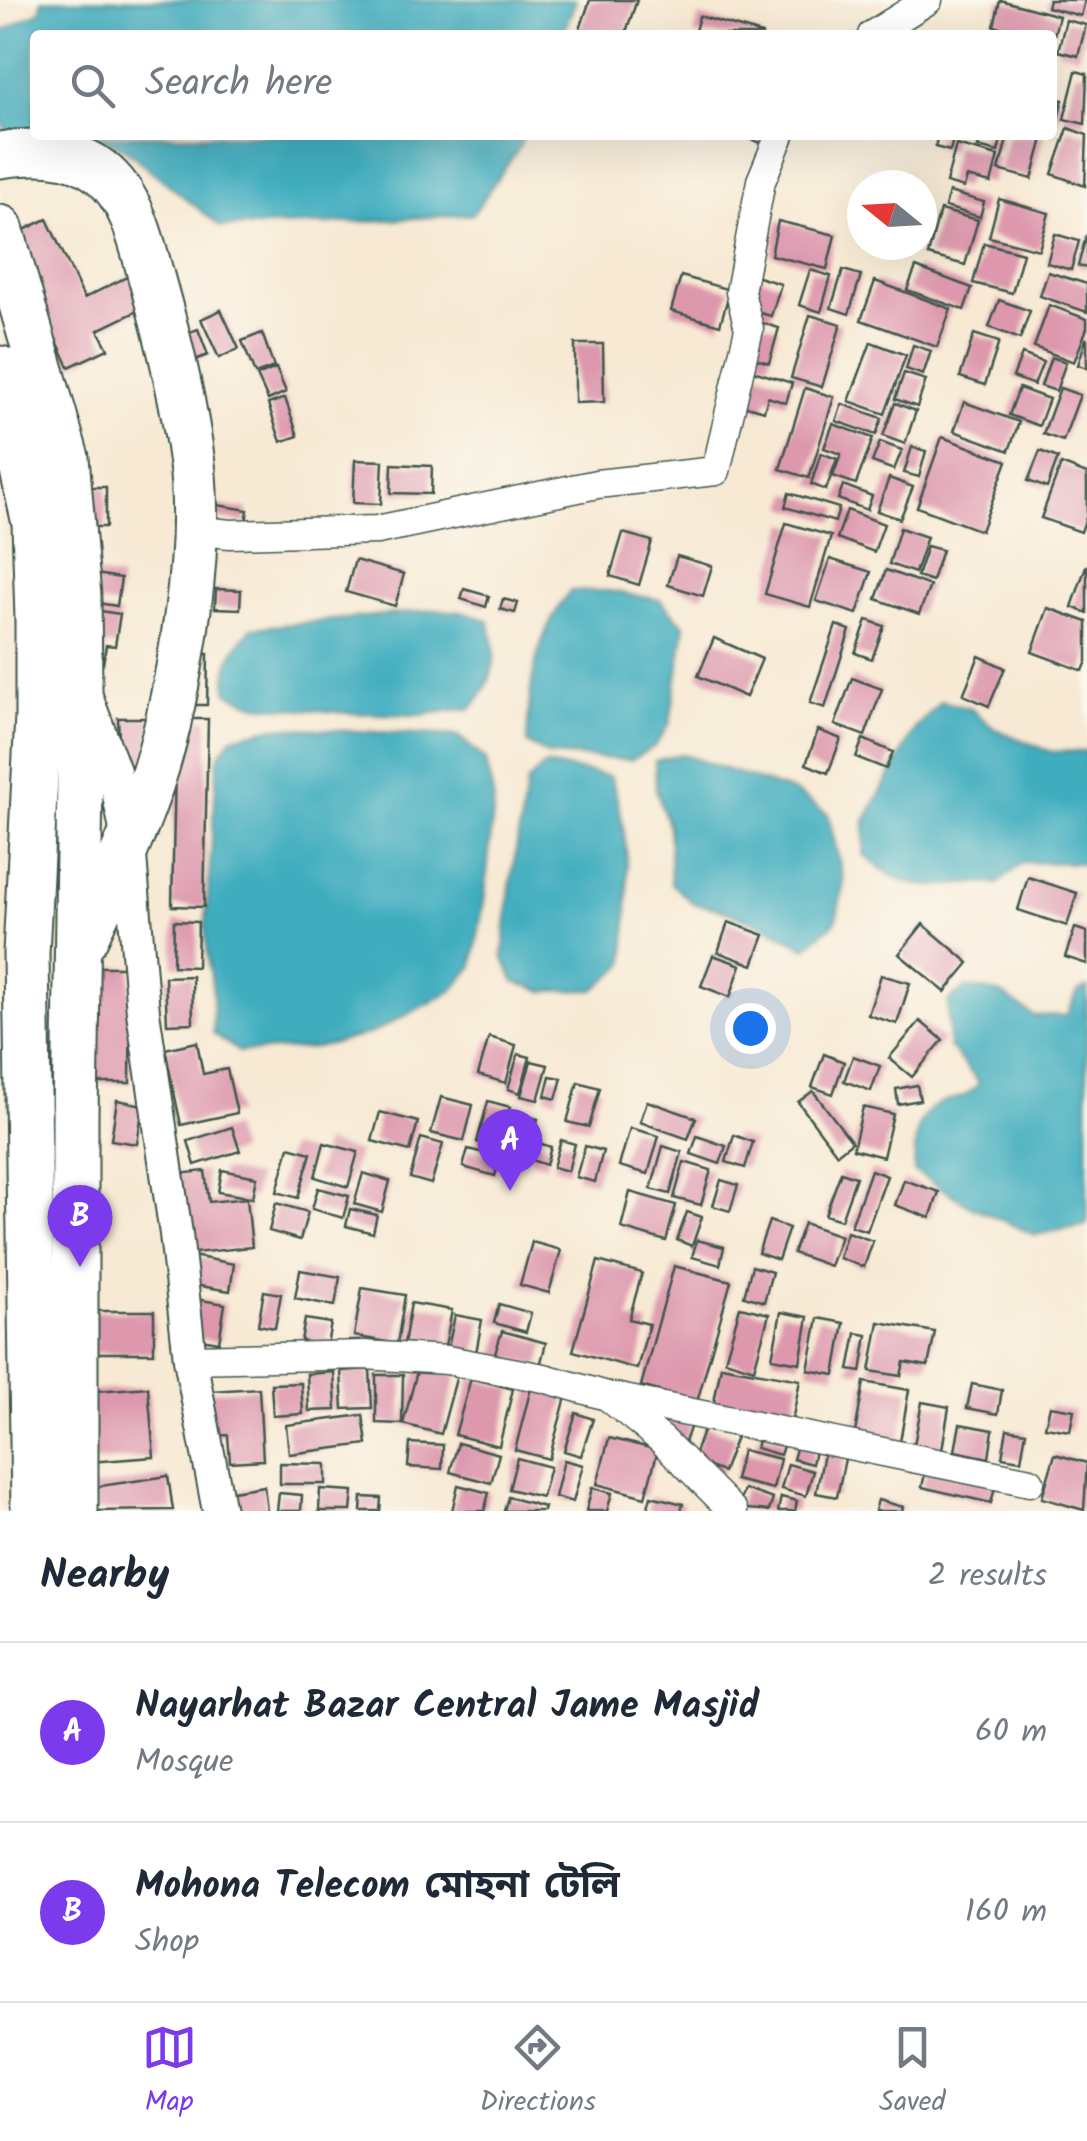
<!DOCTYPE html>
<meta charset="utf-8">
<style>
:root{--surface:#fff;--page:#f2f2f3;--text:#1f2937;--muted:#747a83;--line:#e0e1e3;--accent:#7c3aed}
body{margin:0;font-family:Kalam,"Noto Sans Bengali",sans-serif;background:var(--page);color:var(--text)}
.compass{position:absolute;left:847px;top:170px;width:90px;height:90px;border-radius:50%;background:var(--surface);box-shadow:0 10px 40px #0002;rotate:288deg}
.you{position:absolute;left:750px;top:1028px;width:35px;height:35px;margin:-25px;border:8px solid #fff;border-radius:50%;background:#1a73e8;box-shadow:0 0 0 15px #1a73e833}
.badge{display:grid;place-items:center;width:65px;height:65px;border-radius:50%;background:var(--accent);color:#fff;font-size:32px;font-weight:700}
.pin{position:absolute;translate:-50% -82px;filter:drop-shadow(0 2px 5px #0008)}
.pin::after{content:'';position:absolute;top:52px;width:35px;height:30px;background:inherit;clip-path:polygon(0 0,100% 0,50% 100%)}
.list{margin:0;padding:0;list-style:none}
h2{display:flex;justify-content:space-between;align-items:center;height:130px;margin:0;padding:0 40px;font-size:42px}
h2 small{font-size:32px;font-weight:400;color:var(--muted)}
.list li{display:grid;grid-template-columns:65px 1fr auto;gap:30px;align-items:center;box-sizing:border-box;height:180px;padding:0 40px;border-top:2px solid var(--line)}
.list b{display:block;font-size:38px;white-space:nowrap}
.list p{margin:0;font-size:32px;white-space:nowrap;color:var(--muted)}
.list em{font-size:32px;font-style:normal;color:var(--muted)}
.icon{flex:none;width:55px;height:55px;fill:none;stroke:currentColor;stroke-width:2;stroke-linecap:round;stroke-linejoin:round}
.map{position:relative;flex:none;width:1087px;height:1511px;overflow:hidden}
.search{position:absolute;background:var(--surface);box-shadow:0 10px 40px #0002;left:30px;right:30px;top:30px;height:110px;display:flex;align-items:center;gap:25px;box-sizing:border-box;padding:0 35px;border-radius:10px;color:var(--muted);font-size:38px}
.sheet{height:490px;background:var(--surface)}
nav{display:flex;justify-content:space-around;align-items:center;box-sizing:border-box;height:140px;border-top:2px solid var(--line);background:var(--surface);font-size:28px;color:var(--muted)}
nav a{display:grid;justify-items:center;gap:5px}
nav .on{color:var(--accent)}
.map>svg:first-child{display:block}
.water{fill:#41adbf;stroke:#30757a;stroke-width:2.5}
.building{fill:#dd98ae}
.lines{fill:none;stroke-linecap:round;stroke-linejoin:round}
.minor-casing{stroke:#3f574c;stroke-width:31}
.tertiary-casing{stroke:#3f574c;stroke-width:36}
.trunk-casing{stroke:#3f574c;stroke-width:49}
.minor{stroke:#fff;stroke-width:28}
.tertiary{stroke:#fff;stroke-width:32}
.trunk{stroke:#fff;stroke-width:45}
</style>
<div class="map">
<svg width="1087" height="1511" viewBox="0 0 1087 1511">
<rect width="100%" height="100%" fill="#fbf7ec"/>
<filter id="ink" filterUnits="userSpaceOnUse"><feTurbulence type="fractalNoise" baseFrequency=".01" numOctaves="2"/><feDisplacementMap in="SourceGraphic" scale="20" xChannelSelector="R" yChannelSelector="G"/><feConvolveMatrix kernelMatrix="1 2 1 2 8 2 1 2 1" color-interpolation-filters="sRGB"/></filter>
<filter id="wash" filterUnits="userSpaceOnUse"><feTurbulence type="fractalNoise" baseFrequency=".0048" numOctaves="4" result="noise"/><feDisplacementMap in="SourceGraphic" scale="40" xChannelSelector="R" yChannelSelector="G"/><feGaussianBlur stdDeviation="2.25" result="paint"/><feColorMatrix in="noise" values="0 0 0 0 0 0 0 0 0 0 0 0 0 0 0 0 0 1.4 0 .05"/><feComposite in="paint" operator="in"/></filter>
<g filter="url(#wash)">
<rect width="100%" height="100%" fill="#f7e9d3"/>
<g class="water">
<path d="M42,0H576L562,35H35V132L8,136L0,118V33L41,10Z"/>
<path d="M84,135H524L520,146L473,214L313,225L221,227L121,146Z"/>
<path d="M570,591H610L660,600L685,626L670,723L655,746L631,760L548,755L527,743C529,684 534,639 570,591Z"/>
<path d="M436,610L462,612L488,620C500,655 495,679 472,708L418,715L349,713L256,705L228,693C221,666 235,647 252,628Z"/>
<path d="M941,701L971,709L995,729L1051,752L1087,751V863L1023,862L998,884C937,880 915,903 864,854L865,821L915,729Z"/>
<path d="M275,727L458,736L486,760L494,801L485,894L473,966L452,991L372,1033L316,1048L239,1052L213,1033V993L205,933L218,757L232,737Z"/>
<path d="M681,754L796,793L828,814L844,882L836,921L806,948L765,926L723,910L693,903L671,883L669,827L656,790L655,761Z"/>
<path d="M545,765L610,776C633,839 628,899 625,964L594,990L543,991L515,982L503,957L510,887L527,782Z"/>
<path d="M967,987L1000,993L1034,1016L1067,1015L1078,992L1087,987V1224L1083,1226L1035,1235L970,1206L914,1171C915,1147 913,1118 937,1105C956,1095 964,1102 979,1083L949,1046L948,1001Z"/>
</g>
<g id="blocks">
<g class="building">
<path d="M590,0H637L625,35H578Z"/>
<path d="M1000,0L1059,16L1054,35H1029L994,26Z"/>
<path d="M1049,0H1085L1081,16L1047,7Z"/>
<path d="M699,16L762,34V35H694Z"/>
<path d="M1066,20L1086,25L1078,56L1058,51Z"/>
<path d="M1076,71L1087,74L1085,124L1064,119Z"/>
<path d="M1052,97L1063,100L1053,136H1052Z"/>
<path d="M1068,128L1087,135L1085,186L1052,174Z"/>
<path d="M738,135H771L767,145Z"/>
<path d="M938,135H954L950,151L935,147Z"/>
<path d="M982,135H1002L998,152L978,147Z"/>
<path d="M1008,135H1044L1032,179L999,170Z"/>
<path d="M956,145L998,156L991,183L967,177L964,188L946,183Z"/>
<path d="M949,192L984,202L980,217L945,207Z"/>
<path d="M999,199L1049,213L1039,250L989,237Z"/>
<path d="M940,210L978,220L965,265L928,255Z"/>
<path d="M47,219L84,298L131,275L146,307L98,330L108,349L69,367L9,237Z"/>
<path d="M778,221L835,235L827,269L771,255Z"/>
<path d="M1055,234L1079,241L1071,270L1047,263Z"/>
<path d="M1086,236H1087V268L1078,266Z"/>
<path d="M984,243L1023,253L1012,293L973,283Z"/>
<path d="M916,267L972,288L964,310L907,290Z"/>
<path d="M810,270L831,276L821,312L799,305Z"/>
<path d="M843,270L861,275L849,314L831,308Z"/>
<path d="M1048,272L1087,284V312L1040,296Z"/>
<path d="M681,276L730,290L720,325L671,311Z"/>
<path d="M755,276L781,284L771,316L745,309Z"/>
<path d="M875,281L951,309L937,347L861,320Z"/>
<path d="M999,300L1030,311L1020,339L989,327Z"/>
<path d="M1049,305L1087,319V328L1074,362L1034,347Z"/>
<path d="M221,310L239,349L219,358L201,319Z"/>
<path d="M810,315L841,324L822,387L791,378Z"/>
<path d="M759,322L779,328L769,363L749,357Z"/>
<path d="M198,329L208,355L172,369L163,342Z"/>
<path d="M262,333L274,367L255,374L242,341Z"/>
<path d="M974,334L999,342L985,385L960,377Z"/>
<path d="M1086,339H1087V368L1078,365Z"/>
<path d="M871,342L906,355L885,414L849,401Z"/>
<path d="M575,344H603L604,402L575,403Z"/>
<path d="M913,345L931,351L923,375L906,369Z"/>
<path d="M1022,354L1043,362L1034,385L1013,377Z"/>
<path d="M1051,357L1066,362L1056,391L1041,386Z"/>
<path d="M276,368L286,392L268,400L257,376Z"/>
<path d="M753,371L792,383L786,403L768,397L764,411L743,405Z"/>
<path d="M904,373L926,380L917,407L895,399Z"/>
<path d="M805,388L834,397L809,478L780,469Z"/>
<path d="M1019,388L1049,399L1039,426L1009,415Z"/>
<path d="M1060,388L1080,395L1063,441L1043,434Z"/>
<path d="M285,398L298,436L281,442L268,404Z"/>
<path d="M964,402L1019,422L1009,451L954,431Z"/>
<path d="M895,403L916,411L905,444L883,436Z"/>
<path d="M842,404L882,418L876,435L836,421Z"/>
<path d="M833,424L873,438L856,484L833,476L841,454L824,448Z"/>
<path d="M942,437L1007,461L981,531L917,507Z"/>
<path d="M880,442L902,450L894,470L872,462Z"/>
<path d="M912,447L926,451L919,477L904,473Z"/>
<path d="M1040,451L1058,458L1047,488L1028,481Z"/>
<path d="M821,453L837,459L826,490L811,484Z"/>
<path d="M355,460L383,461L381,504L353,503Z"/>
<path d="M392,464L432,466L431,494L391,493Z"/>
<path d="M1061,464L1087,474V515L1081,532L1041,518Z"/>
<path d="M889,478L913,487L900,519L877,511Z"/>
<path d="M843,485L872,496L867,510L838,499Z"/>
<path d="M91,487H106V527H92Z"/>
<path d="M789,493L839,508L835,522L785,507Z"/>
<path d="M211,504L248,510L246,523L209,517Z"/>
<path d="M847,510L884,524L874,552L837,538Z"/>
<path d="M786,523L831,536L810,607L765,594Z"/>
<path d="M900,528L927,537L915,573L889,564Z"/>
<path d="M623,533L652,541L639,585L610,576Z"/>
<path d="M927,546L942,550L932,581L917,576Z"/>
<path d="M677,556L712,566L703,596L668,585Z"/>
<path d="M830,559L871,572L857,614L816,601Z"/>
<path d="M355,560L404,574L395,606L346,592Z"/>
<path d="M1086,566H1087V613L1072,607Z"/>
<path d="M886,570L930,586L919,614L876,599Z"/>
<path d="M96,574L121,578L117,606L91,602Z"/>
<path d="M216,589L241,590L240,609L215,608Z"/>
<path d="M464,589L489,596L486,607L461,599Z"/>
<path d="M503,599L518,603L515,613L500,609Z"/>
<path d="M1048,608L1087,622V661L1083,671L1032,652Z"/>
<path d="M87,609L120,614L115,646L106,645L103,664L84,661Z"/>
<path d="M867,620L884,626L872,659L855,653Z"/>
<path d="M836,625L850,630L825,708L810,703Z"/>
<path d="M714,638L762,659L746,697L698,676Z"/>
<path d="M182,653L208,654L207,705H181Z"/>
<path d="M979,656L1005,668L989,706L963,695Z"/>
<path d="M852,678L882,689L865,736L835,725Z"/>
<path d="M118,718H153L146,786L121,782Z"/>
<path d="M176,719H208L204,907L172,906Z"/>
<path d="M818,730L841,739L828,773L806,764Z"/>
<path d="M863,739L893,752L886,769L856,757Z"/>
<path d="M1028,877L1077,893L1067,926L1018,910Z"/>
<path d="M174,921L198,922L197,967L173,966Z"/>
<path d="M728,922L764,935L753,965L718,952Z"/>
<path d="M923,924L969,963L945,992L899,954Z"/>
<path d="M1075,928L1087,932V964L1065,957Z"/>
<path d="M713,955L741,965L730,997L701,986Z"/>
<path d="M96,967H131L130,1083H95Z"/>
<path d="M881,975L910,983L897,1024L868,1015Z"/>
<path d="M192,976L193,1023L167,1024L165,977Z"/>
<path d="M920,1021L943,1040L912,1077L889,1058Z"/>
<path d="M489,1037L516,1045L506,1083L478,1075Z"/>
<path d="M197,1042L203,1074L227,1069L237,1113L181,1125L165,1049Z"/>
<path d="M518,1054L530,1057L520,1093L508,1089Z"/>
<path d="M824,1054L844,1062L833,1094L812,1087Z"/>
<path d="M853,1056L880,1066L871,1091L844,1081Z"/>
<path d="M531,1061L548,1065L538,1100L521,1096Z"/>
<path d="M550,1076L562,1078L556,1099L545,1096Z"/>
<path d="M578,1082L600,1088L589,1127L567,1122Z"/>
<path d="M917,1085L920,1100L898,1104L896,1089Z"/>
<path d="M813,1091L852,1142L837,1154L798,1102Z"/>
<path d="M441,1097L473,1105L464,1141L431,1133Z"/>
<path d="M117,1100L143,1105L137,1144L111,1140Z"/>
<path d="M488,1101L510,1107L499,1148L477,1142Z"/>
<path d="M647,1101L696,1118L688,1139L640,1122Z"/>
<path d="M863,1107L893,1114L883,1157L853,1149Z"/>
<path d="M380,1112L418,1122L410,1151L372,1141Z"/>
<path d="M517,1114L538,1119L528,1154L507,1149Z"/>
<path d="M232,1127L240,1151L195,1165L188,1141Z"/>
<path d="M630,1128L659,1136L648,1174L619,1166Z"/>
<path d="M734,1135L753,1142L745,1168L726,1162Z"/>
<path d="M697,1136L726,1146L720,1164L691,1154Z"/>
<path d="M421,1138L443,1144L431,1184L410,1178Z"/>
<path d="M561,1140L575,1144L568,1171L553,1167Z"/>
<path d="M536,1142L551,1147L546,1165L531,1160Z"/>
<path d="M324,1143L358,1152L348,1187L315,1177Z"/>
<path d="M585,1146L603,1151L595,1182L576,1177Z"/>
<path d="M663,1146L682,1152L670,1194L651,1189Z"/>
<path d="M289,1147L311,1153L298,1198L277,1192Z"/>
<path d="M468,1149L500,1157L495,1176L463,1167Z"/>
<path d="M684,1162L711,1170L701,1205L674,1198Z"/>
<path d="M222,1170L257,1177L253,1198L218,1192Z"/>
<path d="M871,1170L887,1176L867,1231L851,1226Z"/>
<path d="M205,1171L209,1202L247,1198L252,1247L185,1254L177,1174Z"/>
<path d="M841,1172L856,1177L841,1220L825,1215Z"/>
<path d="M363,1173L390,1181L382,1212L354,1204Z"/>
<path d="M721,1180L738,1185L730,1211L713,1206Z"/>
<path d="M904,1180L939,1192L930,1218L895,1205Z"/>
<path d="M318,1188L349,1196L343,1218L312,1209Z"/>
<path d="M630,1192L676,1205L666,1241L621,1228Z"/>
<path d="M276,1203L308,1212L300,1240L269,1231Z"/>
<path d="M350,1209L377,1215L373,1233L346,1226Z"/>
<path d="M687,1212L702,1217L692,1246L677,1240Z"/>
<path d="M769,1221L789,1228L778,1260L758,1253Z"/>
<path d="M804,1223L841,1236L830,1266L793,1253Z"/>
<path d="M847,1232L873,1241L864,1267L839,1258Z"/>
<path d="M697,1240L724,1247L720,1265L692,1257Z"/>
<path d="M532,1242L561,1250L549,1293L520,1285Z"/>
<path d="M193,1256L234,1264L230,1291L188,1284Z"/>
<path d="M598,1261L642,1273L629,1319L649,1324L637,1369L573,1351Z"/>
<path d="M674,1266L731,1281L697,1402L641,1386Z"/>
<path d="M752,1266L772,1272L764,1302L744,1296Z"/>
<path d="M300,1270L340,1277L335,1306L295,1298Z"/>
<path d="M362,1288L405,1295L397,1344L354,1336Z"/>
<path d="M264,1291L281,1294L275,1328L258,1325Z"/>
<path d="M189,1298L225,1304L219,1342L182,1336Z"/>
<path d="M411,1303L452,1310L444,1351L404,1344Z"/>
<path d="M499,1304L531,1313L526,1332L494,1323Z"/>
<path d="M740,1307L769,1314L754,1369L725,1360Z"/>
<rect x="89" y="1311" width="65" height="42"/>
<path d="M781,1312L808,1317L800,1363L772,1358Z"/>
<path d="M455,1315L482,1320L476,1353L448,1348Z"/>
<path d="M818,1318L844,1323L835,1375L808,1370Z"/>
<path d="M305,1319L331,1323L327,1345L301,1341Z"/>
<path d="M879,1322L935,1332L928,1366L904,1362L901,1376L870,1371Z"/>
<path d="M502,1331L546,1343L540,1366L495,1354Z"/>
<path d="M856,1333L867,1335L861,1372L849,1370Z"/>
<path d="M419,1364L457,1375L441,1434L403,1424Z"/>
<path d="M721,1366L800,1380L791,1427L712,1413Z"/>
<path d="M370,1369L372,1408L343,1409L341,1371Z"/>
<path d="M334,1372L336,1410L309,1411L307,1374Z"/>
<path d="M376,1375H403L402,1424L376,1423Z"/>
<path d="M471,1378L513,1389L499,1446L455,1435Z"/>
<path d="M864,1382L909,1390L900,1442L855,1433Z"/>
<path d="M301,1383L303,1414L273,1416L271,1384Z"/>
<path d="M972,1384L1002,1390L998,1414L967,1408Z"/>
<path d="M148,1387L154,1457L89,1462L83,1392Z"/>
<path d="M259,1388L263,1460L230,1462L228,1435L196,1437L194,1392Z"/>
<path d="M531,1388L566,1397L549,1459L515,1450Z"/>
<path d="M922,1402L949,1407L942,1450L914,1445Z"/>
<path d="M1050,1406L1074,1410L1070,1431L1045,1427Z"/>
<path d="M576,1413L593,1419L581,1456L564,1451Z"/>
<path d="M661,1413L691,1425L685,1442L654,1430Z"/>
<path d="M363,1415L367,1444L289,1454L286,1425Z"/>
<path d="M960,1424L993,1430L989,1458L955,1451Z"/>
<path d="M705,1426L736,1437L723,1472L692,1461Z"/>
<path d="M1007,1429L1026,1432L1021,1460L1002,1457Z"/>
<path d="M760,1433L785,1440L780,1455L756,1448Z"/>
<path d="M609,1438L658,1450L645,1497L597,1484Z"/>
<path d="M798,1442L816,1447L812,1464L793,1459Z"/>
<path d="M410,1443L443,1445L442,1469L408,1467Z"/>
<path d="M458,1443L499,1454L491,1483L450,1472Z"/>
<path d="M825,1449L846,1454L837,1497L816,1493Z"/>
<path d="M742,1450L780,1459L773,1489L735,1480Z"/>
<path d="M1055,1454L1087,1463L1084,1510L1042,1498Z"/>
<path d="M517,1458L550,1467L542,1497L509,1489Z"/>
<path d="M564,1460L583,1465L573,1502L555,1497Z"/>
<path d="M280,1463L326,1464V1484H280Z"/>
<path d="M788,1464L813,1471L806,1496L781,1489Z"/>
<path d="M926,1469L996,1484L991,1503L922,1487Z"/>
<path d="M168,1476L173,1510L90,1511L87,1488Z"/>
<path d="M458,1485L489,1493L484,1511H452Z"/>
<path d="M264,1486L267,1511H228L226,1492Z"/>
<path d="M592,1488L612,1493L607,1511H586Z"/>
<path d="M320,1489L353,1491L351,1511H319Z"/>
<path d="M744,1489L773,1499L769,1511L738,1508Z"/>
<path d="M279,1493L302,1495L301,1511H277Z"/>
<path d="M651,1496L683,1504L681,1511H647Z"/>
<path d="M362,1497L381,1498L380,1511H361Z"/>
<path d="M508,1497L544,1507L543,1511H504Z"/>
<path d="M781,1497L797,1501L795,1511H778Z"/>
<path d="M878,1500L903,1507L902,1511H875Z"/>
</g>
</g>
</g>
<g filter="url(#ink)">
<use href="#blocks" fill-opacity="0" stroke="#3f574c" stroke-width="2.5"/>
<g class="lines">
<defs>
<g id="minor">
<path d="M872,35L928,0"/>
<path d="M193,530L230,534L377,530L597,484L716,471L749,329L740,292L761,181L780,135"/>
<path d="M190,1359L364,1355L447,1360L544,1378L607,1396L662,1440L733,1511"/>
<path d="M614,1397L1030,1482"/>
</g>
<path id="tertiary" d="M87,699L114,771L129,844L143,1012L176,1234L190,1359L219,1511"/>
<g id="trunk">
<path d="M0,155C34,150 73,149 101,172C132,196 142,243 152,280C169,340 184,401 192,464C201,547 185,646 167,727C150,801 117,870 85,938"/>
<path d="M0,228L66,458L78,596L80,780L75,1118V1511"/>
<path d="M0,369L35,523L38,619V716L26,954L34,1511"/>
</g>
</defs>
<use href="#minor" class="minor-casing"/>
<use href="#tertiary" class="tertiary-casing"/>
<use href="#trunk" class="trunk-casing"/>
<use href="#minor" class="minor"/>
<use href="#tertiary" class="tertiary"/>
<use href="#trunk" class="trunk"/>
</g>
</g>
</svg>
<svg class="compass" viewBox="-18 -18 36 36"><path d="M0-13l5 13h-10z" fill="#e53935"/><path d="M0 13l5-13h-10z" fill="#747a83"/></svg>
<div class="you"></div>
<div class="pin badge" style="left:510px;top:1191px">A</div>
<div class="pin badge" style="left:80px;top:1267px">B</div>
<div class="search"><svg class="icon" aria-label="search" viewBox="0 0 24 24"><circle cx="10" cy="10" r="6"/><path d="M15 15l6 6"/></svg>Search here</div>
</div>
<section class="sheet">
<h2>Nearby<small>2 results</small></h2>
<ul class="list">
<li><span class="badge">A</span><div><b>Nayarhat Bazar Central Jame Masjid</b><p>Mosque</p></div><em>60 m</em></li>
<li><span class="badge">B</span><div><b>Mohona Telecom মোহনা টেলি</b><p>Shop</p></div><em>160 m</em></li>
</ul>
</section>
<nav>
<a class="on"><svg class="icon" aria-label="map" viewBox="0 0 24 24"><path d="M3 6l6-2 6 2 6-2v14l-6 2-6-2-6 2zM9 4v14M15 6v14"/></svg>Map</a>
<a><svg class="icon" aria-label="directions" viewBox="0 0 24 24"><path d="M12 3l9 9-9 9-9-9zM9 14v-3h6M13 9l2 2-2 2"/></svg>Directions</a>
<a><svg class="icon" aria-label="saved" viewBox="0 0 24 24"><path d="M7 4h10v16l-5-4-5 4z"/></svg>Saved</a>
</nav>
